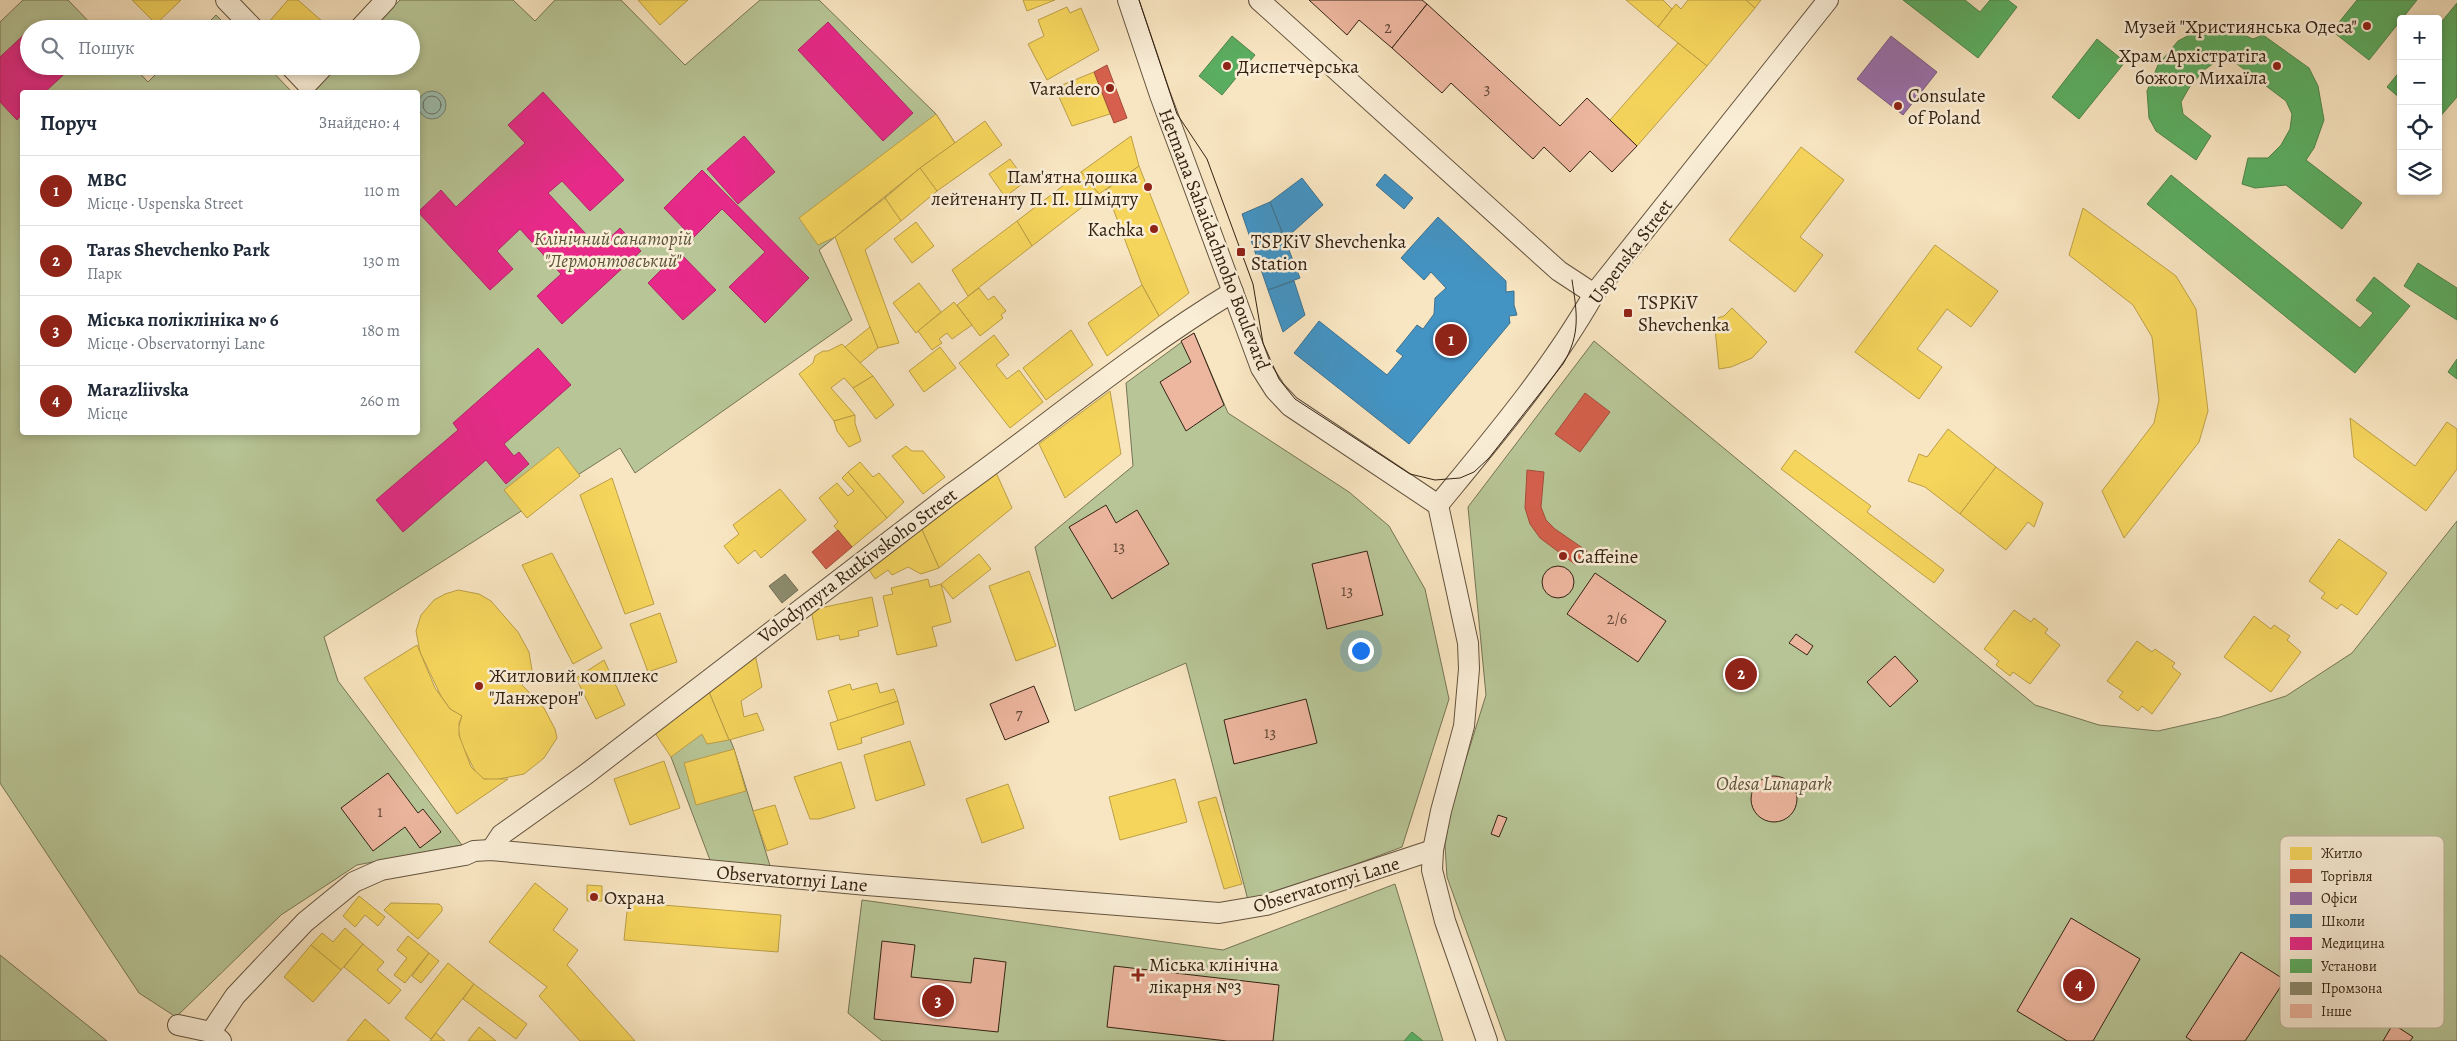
<!DOCTYPE html>
<html lang="uk">
<meta charset="utf-8">
<style>
:root{--surface:#fff;--page:#f6f6f7;--text:#1f2937;--muted:#747a83;--line:#e0e1e3;--accent:#8f2418}
body{margin:0;font-family:Alegreya,serif;background:var(--page);color:var(--text)}
.controls{position:absolute;right:15px;top:15px;display:grid;overflow:hidden;border-radius:5px;box-shadow:0 2px 8px #0003}
.controls button{width:45px;height:45px;display:grid;place-items:center;padding:0;border:0;border-bottom:1px solid var(--line);background:var(--surface);color:var(--text);font:25px sans-serif}
.you{position:absolute;left:1360px;top:650px;width:18px;height:18px;margin:-12px;border:4px solid #fff;border-radius:50%;background:#1a73e8;box-shadow:0 0 0 8px #1a73e833}
.badge{display:grid;place-items:center;width:32px;height:32px;border-radius:50%;background:var(--accent);color:#fff;font-size:16px;font-weight:700}
.pin{position:absolute;translate:-50% -50%;border:2px solid #fff;box-shadow:0 1px 5px #0006}
.list{margin:0;padding:0;list-style:none}
h2{display:flex;justify-content:space-between;align-items:center;height:65px;margin:0;padding:0 20px;font-size:21px}
h2 small{font-size:16px;font-weight:400;color:var(--muted)}
.list li{display:grid;grid-template-columns:32px 1fr auto;gap:15px;align-items:center;box-sizing:border-box;height:70px;padding:0 20px;border-top:1px solid var(--line)}
.list b{display:block;font-size:19px;white-space:nowrap}
.list p{margin:0;font-size:16px;white-space:nowrap;color:var(--muted)}
.list em{font-size:16px;font-style:normal;color:var(--muted)}
.icon{flex:none;width:28px;height:28px;fill:none;stroke:currentColor;stroke-width:2;stroke-linecap:round;stroke-linejoin:round}
.map{position:relative;flex:none;width:2457px;height:1041px;overflow:hidden}
.search{position:absolute;background:var(--surface);box-shadow:0 2px 8px #0003;left:20px;top:20px;width:400px;height:55px;display:flex;align-items:center;gap:12px;box-sizing:border-box;padding:0 18px;border-radius:28px;color:var(--muted);font-size:19px}
.panel{position:absolute;background:var(--surface);box-shadow:0 2px 8px #0003;left:20px;top:90px;width:400px;height:345px;border-radius:5px}
.map>svg:first-child{display:block}
.green{fill:#b8c697;stroke:#767455}
.water{fill:#9dbfb0;stroke:#738071}
.homes{fill:#f6d55c;stroke:#bc9f46}
.shops{fill:#d6604d;stroke:#a54d3c}
.offices{fill:#9970ab;stroke:#7b597d}
.schools{fill:#4393c3;stroke:#3e718e}
.health{fill:#e7298a;stroke:#b12766}
.public{fill:#5aae61;stroke:#4f844a}
.industry{fill:#8c8c6e;stroke:#726c53}
.lines{fill:none;stroke-linecap:round;stroke-linejoin:round}
.shore{stroke:#687062;stroke-width:1}
.building{fill:#edb69f;stroke:#342213}
.minor-casing{stroke:#65533e;stroke-width:22}
.minor{stroke:#faeed7;stroke-width:20}
.tram{stroke:#342213;stroke-width:1}
.poi-dot{fill:#8f2418;stroke:#faeed7;stroke-width:2}
.labels{text-anchor:middle;stroke-width:5;stroke-linejoin:round;paint-order:stroke}
.number-label{font-size:16px;fill:#624736}
.poi-label{font-size:19px;fill:#342213;stroke:#faeed7;text-anchor:start}
.park-label{font-size:19px;font-style:italic;fill:#5c533b;stroke:#faeed7}
.street-label{font-size:19px;fill:#342213;stroke:#faeed7}
.key{fill:#faeed7;stroke:#bfb19c;stroke-width:1}
.key-label{font-size:14px;fill:#342213}
</style>
<div class="map">
<svg width="2457" height="1041" viewBox="0 0 2457 1041">
<rect width="100%" height="100%" fill="#f8e5c1"/>
<filter id="stains"><feTurbulence type="fractalNoise" baseFrequency=".004" numOctaves="4"/><feColorMatrix values="0 0 0 0 .2 0 0 0 0 .09 0 0 0 0 .02 0 0 0 .5 -.17"/></filter>
<radialGradient id="worn" r=".72"><stop offset=".6" stop-color="#630" stop-opacity="0"/><stop offset="1" stop-color="#630" stop-opacity=".3"/></radialGradient>
<g class="green">
<path d="M23,0H68L96,29H29V66H133L148,82L164,66H267L292,92H22V432H418V92H307L334,66H411V29H371L400,0H513L535,21L555,0H621L685,65L760,0H819L936,114L955,143L920,168L819,250L852,320L635,473L620,448L324,637L338,681L462,845L357,865L281,915L176,1017L139,993L0,783V22Z"/>
<path d="M216,15L230,29H202Z"/>
<path d="M1194,333L1228,413L1349,492L1389,526L1425,589L1449,699L1402,847L1249,904L1186,663L1075,711L1035,547L1133,466L1126,383Z"/>
<path d="M1594,341L2035,705L2099,725L2158,731L2220,717L2286,696L2352,653L2457,521V1041H1506L1447,877L1445,845L1451,807L1486,695L1468,507Z"/>
<path d="M707,683L734,749L771,869L713,868L671,757Z"/>
<path d="M1395,884L1443,1041H882L848,1013L862,900L1223,950Z"/>
<path d="M0,955L107,1041H0Z"/>
</g>
<circle class="water" cx="432" cy="105" r="14"/>
<g class="homes">
<path d="M132,0H181L156,24Z"/>
<path d="M288,0H298L331,29H272L267,24Z"/>
<path d="M638,0H688L660,25Z"/>
<path d="M1023,0H1055L1027,11Z"/>
<path d="M1626,0H1663L1672,9L1658,27Z"/>
<path d="M1688,0H1746L1755,8L1707,66L1658,27L1676,4L1681,9Z"/>
<path d="M1746,0H1761L1755,8Z"/>
<path d="M1067,7L1070,13L1081,8L1099,50L1047,80L1028,44L1044,36L1038,20Z"/>
<path d="M1678,43L1707,66L1637,146L1610,120Z"/>
<path d="M1094,72L1110,114L1072,126L1055,88Z"/>
<path d="M936,114L955,143L920,168L835,237L818,245L799,218Z"/>
<path d="M985,121L1002,145L937,191L920,168Z"/>
<path d="M1131,136L1139,166L1099,194L1081,172Z"/>
<path d="M1801,147L1844,180L1800,237L1823,255L1795,292L1729,240Z"/>
<path d="M1010,159L1026,181L1005,197L989,174Z"/>
<path d="M1139,166L1189,293L1159,316L1142,285L1106,190Z"/>
<path d="M920,168L937,191L901,221L885,198Z"/>
<path d="M1081,172L1099,194L1032,246L1017,221Z"/>
<path d="M885,198L901,221L865,250L899,343L878,348L835,237Z"/>
<path d="M2083,208L2176,276L2196,309L2208,411L2199,442L2124,538L2102,491L2154,423L2159,400L2152,337L2133,305L2069,255Z"/>
<path d="M1017,221L1032,246L968,296L952,270Z"/>
<path d="M916,222L934,246L912,263L894,239Z"/>
<path d="M1935,245L1998,291L1971,327L1947,309L1917,349L1942,367L1919,399L1855,352Z"/>
<path d="M919,283L941,312L916,333L893,303Z"/>
<path d="M1142,285L1159,316L1107,356L1088,323Z"/>
<path d="M979,288L988,300L994,296L1006,311L1001,315L1003,318L980,336L957,305Z"/>
<path d="M954,302L972,325L952,339L947,333L939,339L942,343L932,350L918,331Z"/>
<path d="M1732,308L1767,342L1752,358L1731,367L1719,369L1714,319L1724,316Z"/>
<path d="M870,327L878,348L860,363L845,347Z"/>
<path d="M1071,330L1093,365L1046,400L1023,368Z"/>
<path d="M994,335L1009,355L996,365L1007,379L1019,370L1043,402L1010,428L959,363Z"/>
<path d="M842,344L873,376L853,388L844,378L831,388L855,415L834,421L799,374L813,363L815,356L823,351H828Z"/>
<path d="M940,347L956,368L924,392L909,371Z"/>
<path d="M873,376L894,405L876,419L853,388Z"/>
<path d="M1110,391L1121,454L1065,498L1039,444Z"/>
<path d="M855,415V423L861,441L849,447L837,431L834,421Z"/>
<path d="M2350,418L2415,466L2447,422L2457,429V469L2426,511L2354,457Z"/>
<path d="M1948,429L1996,467L1960,514L1925,487L1908,481L1919,454L1927,457Z"/>
<path d="M906,446L912,451H923L945,477L923,494L892,456Z"/>
<path d="M558,447L580,476L527,518L504,490Z"/>
<path d="M1795,450L1871,506L1867,512L1944,570L1934,583L1781,469Z"/>
<path d="M860,462L873,477L879,473L904,502L887,518L848,472Z"/>
<path d="M1996,467L2043,503L2034,527L2028,522L2006,550L1960,514Z"/>
<path d="M994,468L1012,508L939,568L919,523Z"/>
<path d="M848,472L887,518L852,547L834,526L838,522L819,498L837,483L848,496L854,491L842,478Z"/>
<path d="M612,478L654,604L625,614L580,495Z"/>
<path d="M780,489L806,520L761,558L755,550L738,564L724,546L739,534L733,525Z"/>
<path d="M919,523L939,568L921,574L908,567L892,575L888,570L875,579L866,565Z"/>
<path d="M2339,539L2387,573L2357,615L2341,604L2337,609L2321,598L2325,593L2309,581Z"/>
<path d="M552,553L602,648L573,664L522,565Z"/>
<path d="M979,554L991,569L953,599L941,584Z"/>
<path d="M1029,571L1056,646L1016,661L989,586Z"/>
<path d="M928,579L930,587L941,584L951,622L932,627L937,646L897,655L883,596L893,594L891,588Z"/>
<path d="M458,590L479,594L491,601L518,632L529,652L532,670L529,678L522,685L544,708L555,729L557,738L544,758L524,774L494,780L484,779L476,773L461,743L458,729L462,716L450,709L441,696L420,652L416,631L421,615L434,600L445,594Z"/>
<path d="M872,597L878,626L858,631L859,636L840,640L839,635L817,640L811,610Z"/>
<path d="M2014,610L2031,622L2034,618L2048,629L2045,633L2060,645L2030,684L2013,672L2010,676L1996,665L1999,661L1984,649Z"/>
<path d="M660,613L677,662L648,672L630,624Z"/>
<path d="M2254,616L2271,629L2274,625L2290,636L2287,640L2301,652L2271,692L2224,657Z"/>
<path d="M2137,641L2152,652L2155,649L2175,663L2172,667L2181,674L2152,714L2142,706L2138,711L2119,697L2123,692L2107,681Z"/>
<path d="M417,645L435,688L450,709L462,716L459,723V735L471,767L484,779H508L457,814L364,678Z"/>
<path d="M755,654L762,687L741,701L744,717L757,713L764,730L729,740L709,692Z"/>
<path d="M604,660L625,705L596,719L576,678Z"/>
<path d="M877,683L880,693L894,689L898,701L838,721L828,691L850,684L852,690Z"/>
<path d="M709,692L729,740L707,744L702,734L671,757L653,730Z"/>
<path d="M898,701L904,724L861,738L862,743L838,750L830,723Z"/>
<path d="M910,741L925,785L876,801L864,755Z"/>
<path d="M734,749L746,791L696,805L684,763Z"/>
<path d="M664,761L680,808L630,825L614,779Z"/>
<path d="M841,762L855,808L819,819H810L794,777Z"/>
<path d="M1175,779L1187,822L1120,840L1109,797Z"/>
<path d="M1008,784L1024,828L982,843L966,799Z"/>
<path d="M1216,797L1242,884L1224,889L1198,802Z"/>
<path d="M775,805L788,844L767,851L753,811Z"/>
<path d="M535,883L568,909L553,930L578,950L567,965L635,1041H580L539,996L547,987L489,942Z"/>
<path d="M587,885L602,886V901H587Z"/>
<path d="M359,896L385,917L378,926L365,915L355,927L343,916Z"/>
<path d="M628,902L781,915L778,952L624,940Z"/>
<path d="M391,903L439,904L442,907V911L418,939L384,910Z"/>
<path d="M345,928L363,944L341,970L311,945L322,933L333,942Z"/>
<path d="M408,936L429,953L405,983L394,975L407,958L397,950Z"/>
<path d="M363,944L384,962L377,970L401,990L389,1004L344,967Z"/>
<path d="M311,945L341,970L313,1002L284,977Z"/>
<path d="M429,953L439,961L421,983L412,976Z"/>
<path d="M448,963L474,984L431,1039L405,1018Z"/>
<path d="M474,984L527,1024L516,1039L463,999Z"/>
<path d="M365,1019L390,1041H347Z"/>
<path d="M479,1027L496,1041H468Z"/>
<path d="M436,1033L445,1041H430Z"/>
</g>
<g class="shops">
<path d="M1107,65L1127,118L1114,123L1094,72Z"/>
<path d="M1585,393L1610,412L1580,452L1555,434Z"/>
<path d="M1527,470L1544,472L1541,507L1546,520L1555,529L1587,551L1576,565L1540,538L1530,524L1525,508Z"/>
<path d="M838,530L852,547L826,569L812,552Z"/>
</g>
<path class="offices" d="M1891,36L1937,72L1903,115L1857,79Z"/>
<g class="schools">
<path d="M1385,174L1413,198L1404,209L1376,185Z"/>
<path d="M1302,178L1323,205L1285,239L1270,202Z"/>
<path d="M1270,202L1300,278L1268,290L1242,214Z"/>
<path d="M1438,217L1506,281V292L1514,291V305L1517,315L1509,316L1510,323L1409,444L1294,353L1319,321L1387,375L1403,356L1396,351L1417,325L1423,329L1434,314L1435,298L1446,288L1431,272L1424,280L1401,258Z"/>
<path d="M1294,281L1305,315L1283,332L1268,290Z"/>
</g>
<g class="health">
<path d="M37,22L43,29H30Z"/>
<path d="M828,22L913,113L883,141L798,50Z"/>
<path d="M29,30V66H73L45,92H22V114L17,120L0,102V57Z"/>
<path d="M543,92L624,180L590,211L562,181L548,193L599,248L620,228L641,251L562,324L537,296L561,274L520,229L497,251L513,269L490,290L418,212L441,190L456,207L525,143L508,125Z"/>
<path d="M744,136L775,172L738,204L707,169Z"/>
<path d="M702,170L809,278L765,323L729,287L765,252L722,209L693,238L664,208Z"/>
<path d="M679,252L716,290L683,320L648,283Z"/>
<path d="M538,348L571,385L504,444L514,456L519,452L529,464L506,484L486,460L403,532L376,500L458,430L453,423Z"/>
</g>
<g class="public">
<path d="M1903,0H1965L1980,12L1990,0H2008L2017,7L1978,58Z"/>
<path d="M2357,0H2417L2369,60L2332,31Z"/>
<path d="M2457,3V97L2438,119V26Z"/>
<path d="M2215,29L2235,31L2253,39L2263,35L2309,68L2318,86L2324,120L2314,148L2306,160L2362,203L2342,229L2286,185L2255,188L2242,184L2248,158H2268L2281,145L2290,129L2292,114L2286,101L2233,61L2220,59L2204,70L2189,88L2181,102L2183,114L2211,136L2196,160L2156,131L2149,118L2147,91L2158,65L2178,41L2195,32Z"/>
<path d="M1232,36L1255,55L1222,95L1199,76Z"/>
<path d="M2097,39L2125,62L2079,119L2052,97Z"/>
<path d="M2401,70V99L2387,87Z"/>
<path d="M2171,175L2360,328L2373,313L2356,300L2374,277L2410,306L2355,373L2147,204Z"/>
<path d="M2418,263L2457,288V320L2404,286Z"/>
<path d="M2457,359V379L2448,372Z"/>
<path d="M1412,1032L1423,1041H1404Z"/>
</g>
<path class="industry" d="M785,574L798,590L782,603L769,586Z"/>
<g class="lines">
<circle class="shore" cx="432" cy="105" r="9"/>
</g>
<g class="building">
<path d="M1309,0H1422L1427,4L1392,48L1359,20L1347,35Z"/>
<path d="M1427,4L1560,126L1587,98L1637,146L1612,172L1590,151L1570,172L1544,147L1533,159L1451,83L1442,93L1392,48Z"/>
<path d="M1194,333L1224,405L1186,431L1160,382L1191,362L1181,341Z"/>
<path d="M1106,505L1116,523L1137,510L1169,564L1112,599L1069,527Z"/>
<path d="M1367,551L1383,615L1327,629L1312,564Z"/>
<circle cx="1558" cy="582" r="16"/>
<path d="M1595,573L1666,621L1638,662L1567,614Z"/>
<path d="M1796,634L1813,646L1807,655L1789,643Z"/>
<path d="M1895,656L1918,681L1890,707L1867,682Z"/>
<path d="M1034,686L1049,722L1005,740L990,704Z"/>
<path d="M1306,699L1317,743L1234,764L1224,720Z"/>
<path d="M388,773L418,813L423,809L441,832L420,848L405,827L373,851L341,808Z"/>
<circle cx="1774" cy="799" r="23"/>
<path d="M1498,815L1507,818L1499,837L1491,834Z"/>
<path d="M2071,918L2140,959L2093,1041H2067L2017,1011Z"/>
<path d="M882,941L915,945L911,977L971,983L974,958L1006,962L998,1032L874,1019Z"/>
<path d="M2241,952L2285,980L2245,1041H2192L2186,1037Z"/>
<path d="M1114,966L1279,985L1273,1041H1227L1107,1027Z"/>
<path d="M2393,1024L2413,1037L2410,1041H2383Z"/>
</g>
<g class="lines">
<defs>
<g id="minor">
<path d="M226,0L254,29"/>
<path d="M1128,0L1160,95L1261,368L1275,390L1290,406L1438,505L1468,643L1469,669L1464,726L1441,811L1433,850L1432,870L1445,921L1487,1041"/>
<path d="M1259,0L1540,254L1559,271L1594,294"/>
<path d="M359,29L386,0"/>
<path d="M290,66L307,84L324,66"/>
<path d="M1438,505C1493,438 1551,370 1594,294L1828,0"/>
<path d="M491,850L501,835L585,775L951,494C1045,427 1134,352 1233,292"/>
<path d="M178,1025L211,1032L221,1041"/>
<path d="M211,1032L235,996L305,922L354,882L381,870L465,855L474,851L491,850L867,885L1219,913L1266,905L1433,850"/>
</g>
</defs>
<use href="#minor" class="minor-casing"/>
<use href="#minor" class="minor"/>
<path class="tram" d="M1139,0L1177,114L1207,159L1253,284L1263,343L1279,379L1295,399L1410,474L1435,480L1460,478L1474,472L1489,458L1563,364C1581,334 1577,313 1572,280"/>
</g>
<g class="poi-dot">
<circle cx="2367" cy="26" r="5"/>
<circle cx="1227" cy="66" r="5"/>
<circle cx="2277" cy="66" r="5"/>
<circle cx="1110" cy="88" r="5"/>
<circle cx="1898" cy="106" r="5"/>
<circle cx="1148" cy="187" r="5"/>
<circle cx="1154" cy="229" r="5"/>
<rect x="1236" y="247" width="10" height="10" rx="2.5"/>
<rect x="1623" y="308" width="10" height="10" rx="2.5"/>
<circle cx="1563" cy="556" r="5"/>
<circle cx="479" cy="686" r="5"/>
<circle cx="594" cy="897" r="5"/>
<path d="M1135.5 967.5h5v5h5v5h-5v5h-5v-5h-5v-5h5z"/>
</g>
<g class="labels">
<g class="number-label">
<text x="1388" y="33">2</text>
<text x="1487" y="94">3</text>
<text x="1119" y="552">13</text>
<text x="1347" y="596">13</text>
<text x="1617" y="624">2/6</text>
<text x="1019" y="719">7</text>
<text x="1270" y="738">13</text>
<text x="380" y="817">1</text>
</g>
<g class="poi-label">
<text x="2357" y="33" text-anchor="end">Музей "Християнська Одеса"</text>
<text x="2267" y="62" text-anchor="end">Храм Архістратіга<tspan x="2267" dy="22">божого Михаїла</tspan></text>
<text x="1237" y="73">Диспетчерська</text>
<text x="1100" y="95" text-anchor="end">Varadero</text>
<text x="1908" y="102">Consulate<tspan x="1908" dy="22">of Poland</tspan></text>
<text x="1138" y="183" text-anchor="end">Пам'ятна дошка<tspan x="1138" dy="22">лейтенанту П. П. Шмідту</tspan></text>
<text x="1144" y="236" text-anchor="end">Kachka</text>
<text x="1251" y="248">TSPKiV Shevchenka<tspan x="1251" dy="22">Station</tspan></text>
<text x="1638" y="309">TSPKiV<tspan x="1638" dy="22">Shevchenka</tspan></text>
<text x="1573" y="563">Caffeine</text>
<text x="489" y="682">Житловий комплекс<tspan x="489" dy="22">"Ланжерон"</tspan></text>
<text x="604" y="904">Охрана</text>
<text x="1149" y="971">Міська клінічна<tspan x="1149" dy="22">лікарня №3</tspan></text>
</g>
<g class="park-label">
<text x="613" y="245">Клінічний санаторій<tspan x="613" dy="22">"Лермонтовський"</tspan></text>
<text x="1774" y="790">Odesa Lunapark</text>
</g>
<g class="street-label">
<text transform="translate(1215 239) rotate(69)" y="7">Hetmana Sahaidachnoho Boulevard</text>
<text transform="translate(1630 251) rotate(-53)" y="7">Uspenska Street</text>
<text transform="translate(857 565) rotate(-37)" y="7">Volodymyra Rutkivskoho Street</text>
<text transform="translate(792 878) rotate(5)" y="7">Observatornyi Lane</text>
<text transform="translate(1326 884) rotate(-17)" y="7">Observatornyi Lane</text>
</g>
</g>
<rect x="2280" y="836" width="164" height="192" rx="8" class="key"/>
<rect x="2290" y="847" width="22" height="13" fill="#f6d55c"/>
<rect x="2290" y="869" width="22" height="14" fill="#d6604d"/>
<rect x="2290" y="892" width="22" height="13" fill="#9970ab"/>
<rect x="2290" y="914" width="22" height="14" fill="#4393c3"/>
<rect x="2290" y="937" width="22" height="13" fill="#e7298a"/>
<rect x="2290" y="959" width="22" height="14" fill="#5aae61"/>
<rect x="2290" y="982" width="22" height="13" fill="#8c8c6e"/>
<rect x="2290" y="1004" width="22" height="14" fill="#edb69f"/>
<g class="key-label">
<text x="2321" y="858">Житло</text>
<text x="2321" y="881">Торгівля</text>
<text x="2321" y="903">Офіси</text>
<text x="2321" y="926">Школи</text>
<text x="2321" y="948">Медицина</text>
<text x="2321" y="971">Установи</text>
<text x="2321" y="993">Промзона</text>
<text x="2321" y="1016">Інше</text>
</g>
<rect width="100%" height="100%" filter="url(#stains)"/>
<rect width="100%" height="100%" fill="url(#worn)"/>
</svg>
<div class="controls">
<button>+</button>
<button>−</button>
<button><svg class="icon" aria-label="locate" viewBox="0 0 24 24"><circle cx="12" cy="12" r="6"/><path d="M12 2v4M12 18v4M2 12h4M18 12h4"/></svg></button>
<button><svg class="icon" aria-label="layers" viewBox="0 0 24 24"><path d="M12 4l9 5-9 5-9-5zM3 14l9 5 9-5"/></svg></button>
</div>
<div class="you"></div>
<div class="pin badge" style="left:1451px;top:340px">1</div>
<div class="pin badge" style="left:1741px;top:674px">2</div>
<div class="pin badge" style="left:938px;top:1001px">3</div>
<div class="pin badge" style="left:2079px;top:985px">4</div>
<div class="search"><svg class="icon" aria-label="search" viewBox="0 0 24 24"><circle cx="10" cy="10" r="6"/><path d="M15 15l6 6"/></svg>Пошук</div>
<section class="panel">
<h2>Поруч<small>Знайдено: 4</small></h2>
<ul class="list">
<li><span class="badge">1</span><div><b>МВС</b><p>Місце · Uspenska Street</p></div><em>110 m</em></li>
<li><span class="badge">2</span><div><b>Taras Shevchenko Park</b><p>Парк</p></div><em>130 m</em></li>
<li><span class="badge">3</span><div><b>Міська поліклініка № 6</b><p>Місце · Observatornyi Lane</p></div><em>180 m</em></li>
<li><span class="badge">4</span><div><b>Marazliivska</b><p>Місце</p></div><em>260 m</em></li>
</ul>
</section>
</div>
